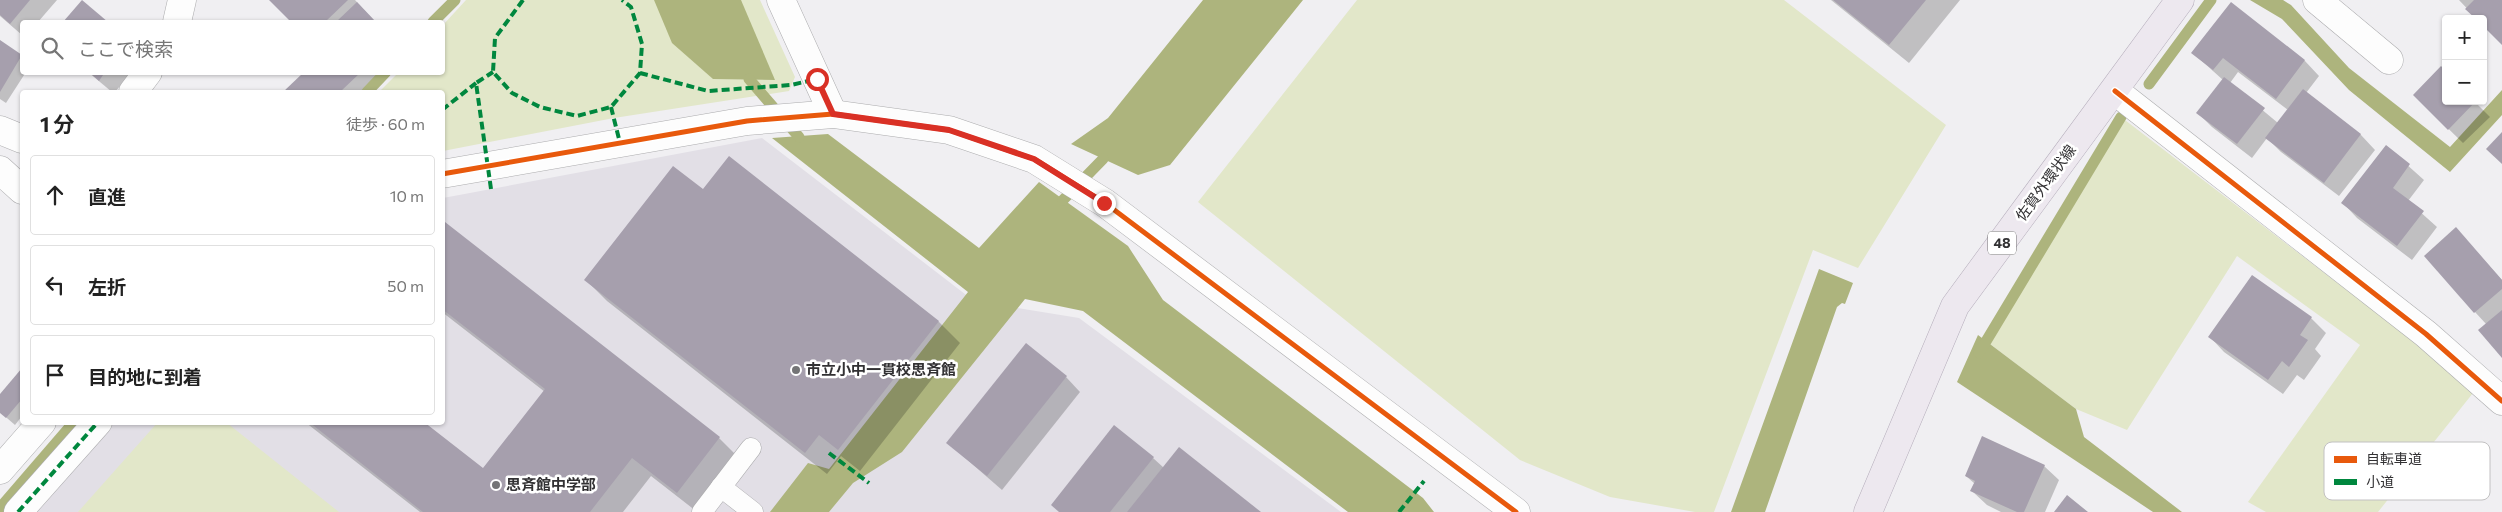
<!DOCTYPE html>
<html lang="ja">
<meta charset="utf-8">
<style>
:root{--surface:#fff;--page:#f2f2f2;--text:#222;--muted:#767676;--line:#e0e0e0}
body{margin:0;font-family:Commissioner,"Noto Sans JP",sans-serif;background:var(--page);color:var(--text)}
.controls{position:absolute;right:15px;top:15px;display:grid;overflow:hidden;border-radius:5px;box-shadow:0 1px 4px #0004}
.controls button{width:45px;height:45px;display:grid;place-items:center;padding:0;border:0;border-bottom:1px solid var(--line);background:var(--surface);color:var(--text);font:25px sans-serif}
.stop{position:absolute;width:15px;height:15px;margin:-11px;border:4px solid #d93025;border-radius:50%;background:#fff}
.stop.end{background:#d93025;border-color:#fff;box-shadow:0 1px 5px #0008}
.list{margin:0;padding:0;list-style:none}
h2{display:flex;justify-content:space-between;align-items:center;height:65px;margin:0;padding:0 20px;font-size:21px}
h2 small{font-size:16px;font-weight:400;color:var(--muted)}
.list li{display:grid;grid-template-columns:32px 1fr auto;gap:15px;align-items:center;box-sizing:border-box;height:80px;margin:0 10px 10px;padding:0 10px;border:1px solid var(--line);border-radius:5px}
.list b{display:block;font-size:19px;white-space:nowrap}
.list em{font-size:16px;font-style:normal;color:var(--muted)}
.icon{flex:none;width:28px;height:28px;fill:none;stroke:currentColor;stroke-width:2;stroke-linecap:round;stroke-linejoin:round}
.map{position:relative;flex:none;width:2502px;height:512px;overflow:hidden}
.search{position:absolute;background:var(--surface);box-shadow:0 1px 4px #0004;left:20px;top:20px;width:425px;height:55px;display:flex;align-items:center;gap:12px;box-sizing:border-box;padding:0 18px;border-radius:5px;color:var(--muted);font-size:19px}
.panel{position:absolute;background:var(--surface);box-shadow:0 1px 4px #0004;left:20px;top:90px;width:425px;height:335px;border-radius:5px}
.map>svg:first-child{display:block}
.built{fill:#e2dfe6}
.green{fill:#e2e7c9}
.water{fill:#adb47d}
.shadow{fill:#0003;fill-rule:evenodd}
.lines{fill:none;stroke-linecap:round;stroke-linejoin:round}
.stream{stroke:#adb47d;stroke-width:11}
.building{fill:#a69fad}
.lane-casing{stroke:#acacae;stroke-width:21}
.street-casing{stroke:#acacae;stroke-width:29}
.primary-casing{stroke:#b5adbb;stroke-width:29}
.lane{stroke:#fdfdfd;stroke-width:20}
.street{stroke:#fdfdfd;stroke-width:28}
.primary{stroke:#ede8ef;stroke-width:28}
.quiet{stroke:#00873e;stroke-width:4;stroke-dasharray:8 4;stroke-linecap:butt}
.cycleway-casing{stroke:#fff;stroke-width:8}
.cycleway{stroke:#e8590c;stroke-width:5}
.route{stroke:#d93025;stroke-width:6}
.poi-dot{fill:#747476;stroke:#fff;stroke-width:2}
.labels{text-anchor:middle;stroke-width:5;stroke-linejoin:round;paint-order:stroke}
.shield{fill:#fff;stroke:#706f70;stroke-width:1}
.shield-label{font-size:14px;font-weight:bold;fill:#323133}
.street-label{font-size:15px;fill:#323133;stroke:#fff}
.poi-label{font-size:15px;font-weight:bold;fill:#323133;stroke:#fff;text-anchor:start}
.key{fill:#fff;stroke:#c2c1c2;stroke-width:1}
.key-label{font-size:14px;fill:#323133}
</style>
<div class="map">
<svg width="2502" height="512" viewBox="0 0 2502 512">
<rect width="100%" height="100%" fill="#f0eff2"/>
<path class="built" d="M762,138L974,301L1079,318L1341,512H35L114,423L442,422L443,198Z"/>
<g class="green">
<path d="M466,0H760L795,77L789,91L614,118L443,151L442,92H379L398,73L442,72L443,25Z"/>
<path d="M1357,0H1784L1946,125L1858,268L1813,250L1714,512H1695L1610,497L1520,460L1198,202Z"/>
<path d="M2121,117L2417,344L2473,393L2378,512H2266L2248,502L2360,345L2237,256L2127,430L2076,409L1986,341Z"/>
<path d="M158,422L227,423L339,512H78Z"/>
</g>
<g class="water">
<path d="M654,0H741L775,80L713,79L672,43Z"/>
<path d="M1203,0H1303L1170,165L1138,175L1071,144L1108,118Z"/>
<path d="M2250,0H2283L2291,5L2349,68L2450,147L2502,90V115L2450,172L2349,90L2282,19Z"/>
<path d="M828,134L979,248L1039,182L1128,246L1163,300L1423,498L1434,512H1348L1083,311L1025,299L902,452L853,483L829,512H770L808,463L829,469L968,292L772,138Z"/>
<path d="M1819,269L1853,283L1845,304L1842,303L1837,307L1765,512H1731Z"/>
<path d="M1978,335L2076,409L2084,437L2182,512H2153L1957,382Z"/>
</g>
<g class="shadow">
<path d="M0,0H57L38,22H22V35L0,16Z"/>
<path d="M271,0H355L375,22H293Z"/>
<path d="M1831,0H1960L1909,63Z"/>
<path d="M2459,0H2502V43L2483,19H2477Z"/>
<path d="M82,2L106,22H64Z"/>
<path d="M2231,4L2305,61L2319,76L2306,93L2361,135L2375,150L2339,196L2281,152L2267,138L2252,158L2212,127L2198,113L2223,80L2193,53ZM2238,72L2288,110L2278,123L2230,83Z"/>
<path d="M0,41L22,57V72H26L6,103L0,99Z"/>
<path d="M88,72H132L115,92H112Z"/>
<path d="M305,72H391L370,92H285Z"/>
<path d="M2414,95L2446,101H2474L2490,117L2463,143Z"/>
<path d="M2386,146L2424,180L2408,201L2437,227L2412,260L2357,218L2343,203Z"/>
<path d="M729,157L939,322L960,343L860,471L841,456L827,474L607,301L586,280L703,191Z"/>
<path d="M442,227L719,438L738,457L696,511L651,476L623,512H420L305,422H422L483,470L545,392L442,312Z"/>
<path d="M2456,229L2502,280V356L2487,325L2475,312Z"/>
<path d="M2252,276L2311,318L2326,333L2315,349L2321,356L2304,380L2297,375L2283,394L2224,352L2210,337Z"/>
<path d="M22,370V416L15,425L0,412V395Z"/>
<path d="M1066,377L1080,392L1002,490L948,443Z"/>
<path d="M1153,458L1164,468L1259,512H1059Z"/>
<path d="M2044,466L2059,480L2045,512H2001L1987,505L1972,491L1975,484L1966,476Z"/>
</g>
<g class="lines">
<g class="stream">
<path d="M433,22L455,0"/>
<path d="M749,79L799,137"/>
<path d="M2149,84L2211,0"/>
<path d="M367,92L386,72"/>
<path d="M1063,200L1103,159"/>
<path d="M1979,353L2121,117"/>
<path d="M0,508L74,422"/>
</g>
</g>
<g class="building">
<path d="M0,0H30L10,24L0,15Z"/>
<path d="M82,0L108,22H63Z"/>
<path d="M269,0H348L325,22H291Z"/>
<path d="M1833,0H1926L1889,45Z"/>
<path d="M2474,0H2502V45L2483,26V19H2476L2465,9Z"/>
<path d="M357,2L376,22H336Z"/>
<path d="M2231,2L2305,60L2276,99L2223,58L2213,70L2191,53Z"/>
<path d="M0,40L22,55L0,92Z"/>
<path d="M2441,66L2446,71V101H2476L2448,130L2413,95Z"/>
<path d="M89,72H105L99,81Z"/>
<path d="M304,72H361L340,92H283Z"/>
<path d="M2224,77L2265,108L2237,144L2196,113Z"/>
<path d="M2303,89L2361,134L2324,183L2265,138Z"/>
<path d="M2502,132V164L2486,149Z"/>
<path d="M2386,145L2410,164L2393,188L2424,211L2397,246L2341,203Z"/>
<path d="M729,156L939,321L838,450L819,435L805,453L584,280L673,166L703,189Z"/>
<path d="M445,222L720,437L677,493L632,458L590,512H423L309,422H424L483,468L545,389L442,309V225Z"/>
<path d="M2456,227L2502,280V289L2474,313L2424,256Z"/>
<path d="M2252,275L2312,317L2300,335L2308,340L2289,367L2282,361L2268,380L2208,337Z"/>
<path d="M2502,310V358L2478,330Z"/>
<path d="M1026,343L1067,376L987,476L946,443Z"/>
<path d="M22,368V399L6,418L0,413V394Z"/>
<path d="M1114,425L1154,457L1110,512H1059L1051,505Z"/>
<path d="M1982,436L2045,465L2024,512H2017L1970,491L1975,481L1965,476Z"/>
<path d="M1179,447L1261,512H1127Z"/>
<path d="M2067,495L2088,512H2054Z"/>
</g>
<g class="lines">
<defs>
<g id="lane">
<path d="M721,487L753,512"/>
<path d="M702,512L751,448"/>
</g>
<g id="street">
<path d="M781,0L833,114"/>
<path d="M2317,0L2389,60"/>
<path d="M177,22L182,0"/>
<path d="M2115,91L2426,334L2502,401"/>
<path d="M133,92L148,72"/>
<path d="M0,130L22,139"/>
<path d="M0,170L22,190"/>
<path d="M442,174L747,121L833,114L949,130L1034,159L1105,203L1516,512"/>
<path d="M0,470L42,422"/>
<path d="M18,512L98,422"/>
</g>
<path id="primary" d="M1868,512L1955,306L2180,0"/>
</defs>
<use href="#lane" class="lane-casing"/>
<use href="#street" class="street-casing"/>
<use href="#primary" class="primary-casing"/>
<use href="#lane" class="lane"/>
<use href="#street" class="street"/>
<use href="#primary" class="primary"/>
<g class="quiet">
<path d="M523,0L495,38L493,72L512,93L540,107L577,116L611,107L640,73L642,44L631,7L622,0"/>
<path d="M640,73L708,91L791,85L817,79"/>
<path d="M611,107L620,143"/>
<path d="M442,110L476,83"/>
<path d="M491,189L476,83L493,72"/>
<path d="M829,453L869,483"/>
<path d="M18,512L98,422"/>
<path d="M1399,512L1424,481"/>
</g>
<defs>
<g id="cycleway">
<path d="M2115,91L2426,334L2502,401"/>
<path d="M442,174L747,121L833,114L949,130L1034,159L1105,203L1516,512"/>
</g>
</defs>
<use href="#cycleway" class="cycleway-casing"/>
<use href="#cycleway" class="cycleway"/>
</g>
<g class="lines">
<path class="route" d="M817,79L833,114L949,130L1034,159L1104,203"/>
</g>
<g class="poi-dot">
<circle cx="796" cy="370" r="5"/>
<circle cx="496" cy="485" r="5"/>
</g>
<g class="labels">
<rect class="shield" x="1988" y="231.5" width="28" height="23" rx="4"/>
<g class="shield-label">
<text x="2002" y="248">48</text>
</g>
<g class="street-label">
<text transform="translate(2046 183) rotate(-54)" y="5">佐賀外環状線</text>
</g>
<g class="poi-label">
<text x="806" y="375">市立小中一貫校思斉館</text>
<text x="506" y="490">思斉館中学部</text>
</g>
</g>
<rect x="2324" y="442" width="166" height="58" rx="8" class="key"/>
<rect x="2334" y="456" width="23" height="7" fill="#e8590c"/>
<rect x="2334" y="479" width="23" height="6" fill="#00873e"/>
<g class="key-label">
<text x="2366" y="464">自転車道</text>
<text x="2366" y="487">小道</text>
</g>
</svg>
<div class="controls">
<button>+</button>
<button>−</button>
</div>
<div class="stop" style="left:817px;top:79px"></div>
<div class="stop end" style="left:1104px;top:203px"></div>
<div class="search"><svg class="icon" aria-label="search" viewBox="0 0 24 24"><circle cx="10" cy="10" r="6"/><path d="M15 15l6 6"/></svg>ここで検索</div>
<section class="panel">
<h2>1 分<small>徒歩 · 60 m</small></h2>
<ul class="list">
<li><svg class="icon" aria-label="ahead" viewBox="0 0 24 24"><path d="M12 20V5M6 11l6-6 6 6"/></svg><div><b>直進</b></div><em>10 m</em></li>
<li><svg class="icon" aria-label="left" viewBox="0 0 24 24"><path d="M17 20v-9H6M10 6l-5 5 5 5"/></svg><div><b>左折</b></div><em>50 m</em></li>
<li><svg class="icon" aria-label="arrive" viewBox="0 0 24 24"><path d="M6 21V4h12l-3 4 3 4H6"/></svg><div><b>目的地に到着</b></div></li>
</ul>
</section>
</div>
